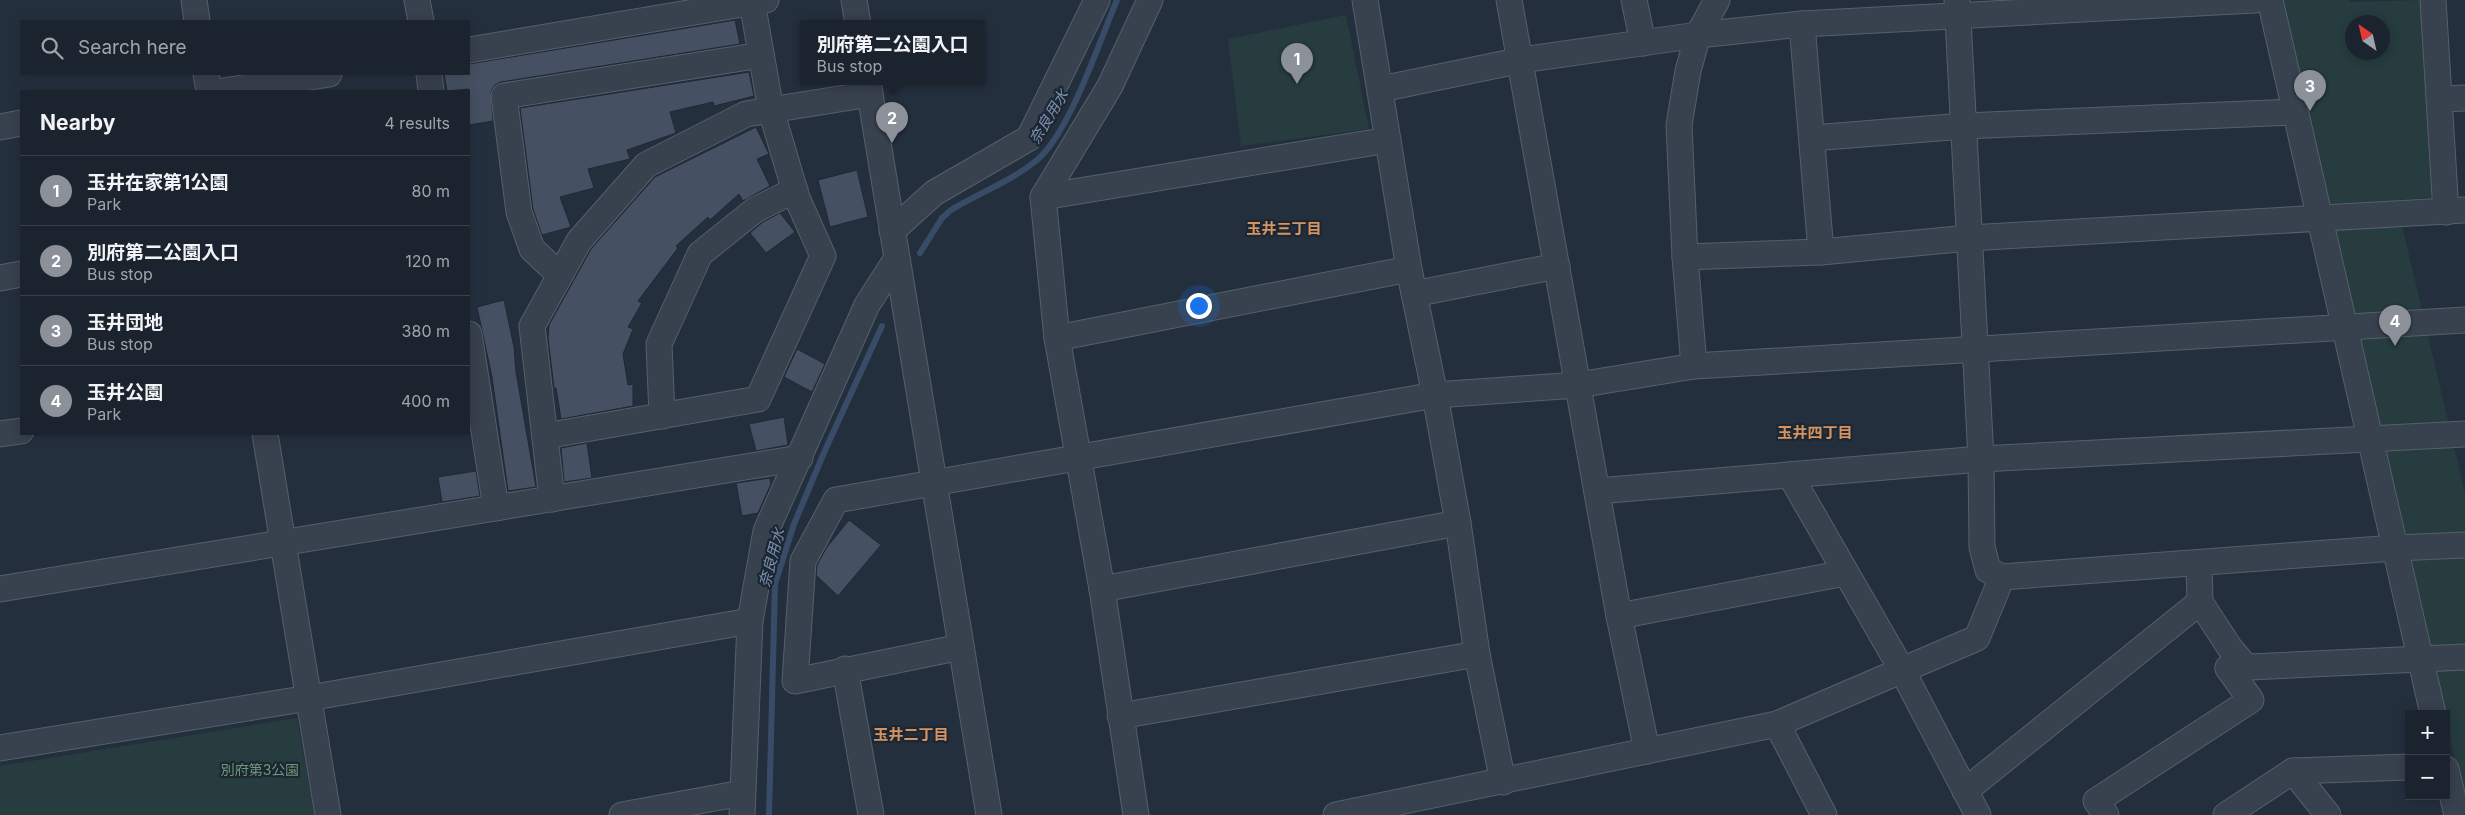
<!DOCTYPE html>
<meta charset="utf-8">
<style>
:root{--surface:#1b232e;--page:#242b36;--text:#f1f3f6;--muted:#a0a4aa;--line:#39404a;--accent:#8c9099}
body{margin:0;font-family:Inter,"Noto Sans JP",sans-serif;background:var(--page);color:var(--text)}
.controls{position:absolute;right:15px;bottom:15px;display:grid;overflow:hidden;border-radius:0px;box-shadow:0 2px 12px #0003}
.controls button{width:45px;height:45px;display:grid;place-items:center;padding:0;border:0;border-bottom:1px solid var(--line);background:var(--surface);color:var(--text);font:25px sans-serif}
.compass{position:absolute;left:2345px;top:15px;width:45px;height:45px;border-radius:50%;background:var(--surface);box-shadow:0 2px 12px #0003;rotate:326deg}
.you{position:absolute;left:1198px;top:305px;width:18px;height:18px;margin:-12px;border:4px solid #fff;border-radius:50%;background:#1a73e8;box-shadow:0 0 0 8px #1a73e833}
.badge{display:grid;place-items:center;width:32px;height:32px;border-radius:50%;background:var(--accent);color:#fff;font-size:16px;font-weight:700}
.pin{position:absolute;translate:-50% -41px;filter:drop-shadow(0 1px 2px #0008)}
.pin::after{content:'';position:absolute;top:26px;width:18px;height:15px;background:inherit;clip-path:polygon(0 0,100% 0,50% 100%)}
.popup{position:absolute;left:800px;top:20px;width:185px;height:65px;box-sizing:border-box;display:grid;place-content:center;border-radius:0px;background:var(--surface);filter:drop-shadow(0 1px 4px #0005);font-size:16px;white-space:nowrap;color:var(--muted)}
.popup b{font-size:19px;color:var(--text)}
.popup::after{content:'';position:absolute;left:50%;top:100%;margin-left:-10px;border:10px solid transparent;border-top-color:var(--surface)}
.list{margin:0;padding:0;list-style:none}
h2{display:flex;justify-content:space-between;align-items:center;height:65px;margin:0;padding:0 20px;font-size:21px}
h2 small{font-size:16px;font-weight:400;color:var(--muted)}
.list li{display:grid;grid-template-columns:32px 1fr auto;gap:15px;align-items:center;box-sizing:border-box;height:70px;padding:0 20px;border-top:1px solid var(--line)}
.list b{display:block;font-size:19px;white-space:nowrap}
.list p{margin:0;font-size:16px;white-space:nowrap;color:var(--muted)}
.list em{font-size:16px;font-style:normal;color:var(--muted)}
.icon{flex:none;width:28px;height:28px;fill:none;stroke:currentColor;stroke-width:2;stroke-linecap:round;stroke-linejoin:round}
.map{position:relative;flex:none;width:2465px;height:815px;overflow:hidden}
.search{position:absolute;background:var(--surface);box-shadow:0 2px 12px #0003;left:20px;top:20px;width:450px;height:55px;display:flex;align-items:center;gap:12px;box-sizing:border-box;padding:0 18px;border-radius:0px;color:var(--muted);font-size:19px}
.panel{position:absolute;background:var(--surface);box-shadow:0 2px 12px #0003;left:20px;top:90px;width:450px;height:345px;border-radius:0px}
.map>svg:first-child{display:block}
.green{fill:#263c3f;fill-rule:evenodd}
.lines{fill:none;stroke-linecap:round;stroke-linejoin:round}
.stream{stroke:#394c67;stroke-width:6}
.building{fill:#455162;stroke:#1f2835}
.minor-casing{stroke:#565f6c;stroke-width:27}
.minor{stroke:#38414e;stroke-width:25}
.labels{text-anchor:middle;stroke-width:4.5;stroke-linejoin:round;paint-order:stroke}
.park-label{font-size:14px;fill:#6b9a76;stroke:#1d2633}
.water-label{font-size:15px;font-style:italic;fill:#7c92b1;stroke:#1d2633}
.neighbourhood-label{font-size:15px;font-weight:bold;fill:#d59563;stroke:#1d2633}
</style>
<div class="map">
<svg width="2465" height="815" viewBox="0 0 2465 815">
<rect width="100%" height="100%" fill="#242f3e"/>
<g class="green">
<path d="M2281,0H2349L2350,2L2423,0L2437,197L2396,200L2465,493V803ZM2352,22H2382V52H2352Z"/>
<path d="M1346,15L1369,129L1241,146L1228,39Z"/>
<path d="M297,718L314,815H0V766Z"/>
</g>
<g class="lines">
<g class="stream">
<path d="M920,253L942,218L951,210C979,193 1012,181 1037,160C1070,132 1099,42 1117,0"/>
<path d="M769,815L775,584L794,524L826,448L882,326"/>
</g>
</g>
<g class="building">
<path d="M735,20L740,44L501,82L495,85L491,91L493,121L469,125V89L447,91L444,74H469V64Z"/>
<path d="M749,72L754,96L714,106L713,102L670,112L676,133L627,150L630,159L588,169L594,188L560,197L571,227L542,235L533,209L520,108Z"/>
<path d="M756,127L769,154L757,159L770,186L743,201L739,194L710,220L708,217L676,246L678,248L638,301L642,303L628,327L633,329L623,354L628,385L633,384V406L561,419L556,388H554L548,338L549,325L591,249L655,177Z"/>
<path d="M857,170L868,217L830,227L818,180Z"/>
<path d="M780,213L795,232L766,253L750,233L763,222Z"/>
<path d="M504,300L514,347L516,372L536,487L508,491L492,377L477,307Z"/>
<path d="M797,349L825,364L812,392L784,377Z"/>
<path d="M784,417L788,445L756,451L749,424Z"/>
<path d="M587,443L592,478L564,482L561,448Z"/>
<path d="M476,471L480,496L442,502L438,477Z"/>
<path d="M770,478L771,484L758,513L742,516L736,483Z"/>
<path d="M849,520L881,545L838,596L816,575L817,565L827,547Z"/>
</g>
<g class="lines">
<defs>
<g id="minor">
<path d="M194,0L197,21"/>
<path d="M417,0L421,21"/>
<path d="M854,0L858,24"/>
<path d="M1365,0L1409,269L1435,395L1458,523L1477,654L1503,782"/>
<path d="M1509,0L1619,616L1647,751"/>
<path d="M1634,0L1643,43"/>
<path d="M1957,0L1981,459L1982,547L1988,570L2002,577L2395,548L2465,545"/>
<path d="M2270,0L2433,714"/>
<path d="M2433,0L2446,212"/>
<path d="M1802,24L1821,252"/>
<path d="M469,50L766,0"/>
<path d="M206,74L209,91"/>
<path d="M429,74L431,91"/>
<path d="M868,82L989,815"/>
<path d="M1381,89L1522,60L1698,35L1802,24L2255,0"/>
<path d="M224,91L329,74"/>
<path d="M2441,99L2465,98"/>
<path d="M0,127L21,123"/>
<path d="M1812,138L1964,126L2295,112"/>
<path d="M1043,197L1388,140"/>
<path d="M892,231L934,193L1029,138L1097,0"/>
<path d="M1685,257L1821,252L1969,238L2465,210"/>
<path d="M560,275L532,249L519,212L504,96L761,55"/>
<path d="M0,278L21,274"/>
<path d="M1414,294L1557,266"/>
<path d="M469,334L496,508"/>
<path d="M1057,338L1409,269"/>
<path d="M1694,366L1685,257L1679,125L1688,71L1698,35L1717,0"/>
<path d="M662,416L659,344L700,254L755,210L795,190"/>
<path d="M0,434L21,431"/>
<path d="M265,434L328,815"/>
<path d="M545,436L758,399L823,256L797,198L771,110L752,2"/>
<path d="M1790,475L1902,670L1978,815"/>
<path d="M1597,491L1981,459L2465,434"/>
<path d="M552,499L532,326L579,241L646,165L746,114L870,94"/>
<path d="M0,589L800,458"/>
<path d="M1102,589L1458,523"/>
<path d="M1619,616L1845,573"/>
<path d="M961,647L795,681L803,561L836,500L1435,395L1578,385L1694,366L2465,320"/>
<path d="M2228,668L2465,657"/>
<path d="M845,669L871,815"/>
<path d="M1120,716L1477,654"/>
<path d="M1777,724L1824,815"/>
<path d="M0,748L309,698L750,621"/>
<path d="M2446,769L2457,815"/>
<path d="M1965,791L2200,602L2199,563"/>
<path d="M622,815L742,793"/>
<path d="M742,815L750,621L766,531L867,305L897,258"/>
<path d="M1136,815L1102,589L1057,338L1043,197L1110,86L1150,0"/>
<path d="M1336,815L1777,724L1977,638L2002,577"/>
<path d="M2106,815L2096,801L2251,700L2228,668L2241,661L2230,648L2200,602"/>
<path d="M2226,815L2293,771"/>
<path d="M2328,815L2293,771L2409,767"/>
</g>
</defs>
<use href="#minor" class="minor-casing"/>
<use href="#minor" class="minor"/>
</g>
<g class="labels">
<g class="park-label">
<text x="260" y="775">別府第3公園</text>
</g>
<g class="water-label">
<text transform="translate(1049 117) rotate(-59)" y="5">奈良用水</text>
<text transform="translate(772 558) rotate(-75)" y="5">奈良用水</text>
</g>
<g class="neighbourhood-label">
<text x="1284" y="234">玉井三丁目</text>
<text x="1815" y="438">玉井四丁目</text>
<text x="911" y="740">玉井二丁目</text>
</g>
</g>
</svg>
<div class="controls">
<button>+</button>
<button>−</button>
</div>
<svg class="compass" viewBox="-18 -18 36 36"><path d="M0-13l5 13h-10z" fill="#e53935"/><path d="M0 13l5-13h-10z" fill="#a0a4aa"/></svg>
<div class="you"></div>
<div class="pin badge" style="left:1297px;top:84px">1</div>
<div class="pin badge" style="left:892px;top:143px">2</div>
<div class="popup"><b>別府第二公園入口</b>Bus stop</div>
<div class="pin badge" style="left:2310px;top:111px">3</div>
<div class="pin badge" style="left:2395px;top:346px">4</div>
<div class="search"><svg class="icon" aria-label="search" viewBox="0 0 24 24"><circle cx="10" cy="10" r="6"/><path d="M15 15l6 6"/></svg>Search here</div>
<section class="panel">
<h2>Nearby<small>4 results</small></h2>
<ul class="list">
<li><span class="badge">1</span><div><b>玉井在家第1公園</b><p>Park</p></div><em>80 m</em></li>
<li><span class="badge">2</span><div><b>別府第二公園入口</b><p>Bus stop</p></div><em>120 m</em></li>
<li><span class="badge">3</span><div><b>玉井団地</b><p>Bus stop</p></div><em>380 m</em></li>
<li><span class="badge">4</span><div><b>玉井公園</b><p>Park</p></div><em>400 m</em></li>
</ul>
</section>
</div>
